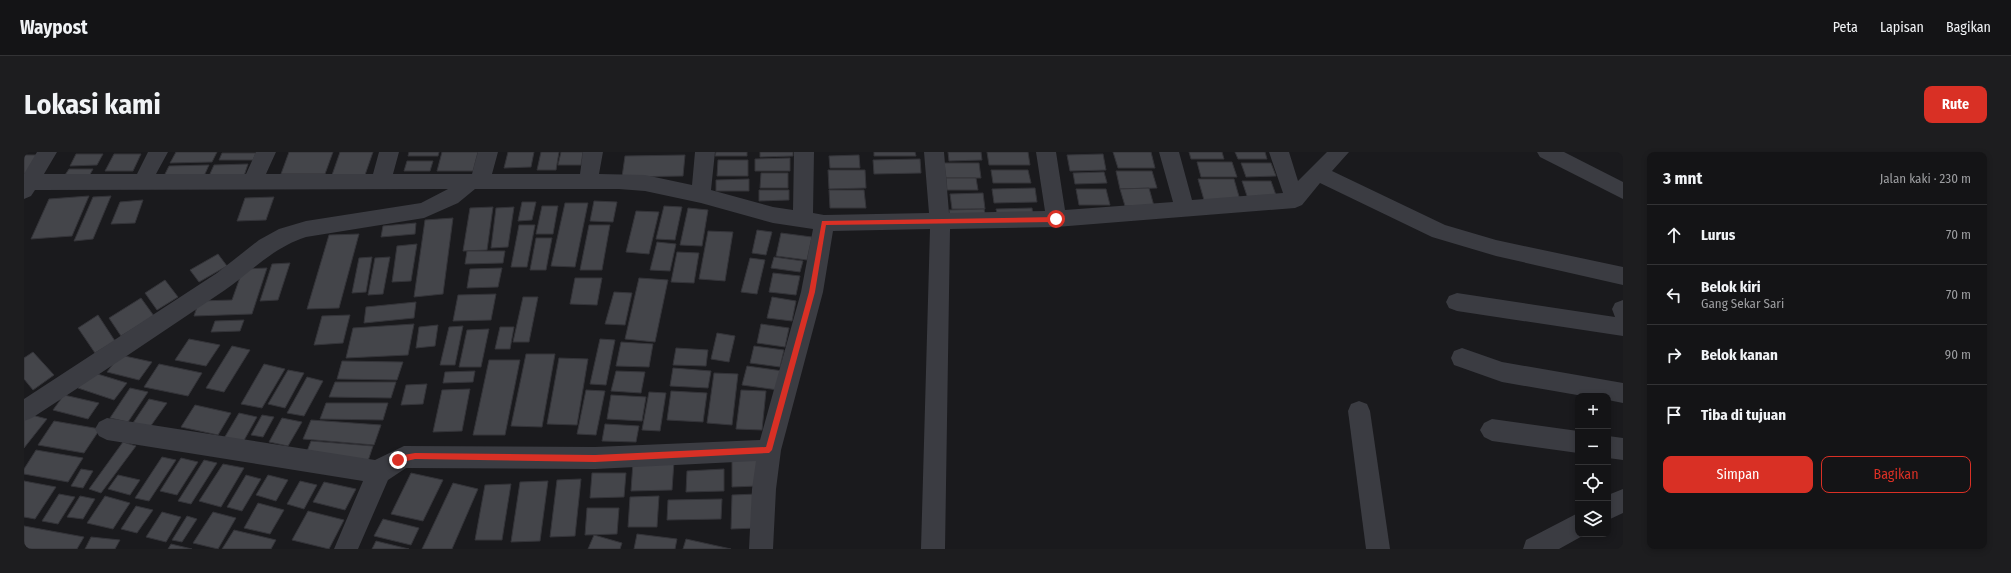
<!DOCTYPE html>
<html lang="id">
<meta charset="utf-8">
<style>
:root{--surface:#141416;--page:#1d1d1f;--text:#f1f3f6;--muted:#9d9ea1;--line:#333335;--accent:#d93025}
body{margin:0;font-family:"Fira Sans Condensed",sans-serif;background:var(--page);color:var(--text)}
.controls{position:absolute;right:12px;bottom:12px;display:grid;overflow:hidden;border-radius:8px;box-shadow:0 2px 6px #0003}
.controls button{width:36px;height:36px;display:grid;place-items:center;padding:0;border:0;border-bottom:1px solid var(--line);background:var(--surface);color:var(--text);font:20px sans-serif}
.stop{position:absolute;width:12px;height:12px;margin:-9px;border:3px solid #d93025;border-radius:50%;background:#fff}
.stop.end{background:#d93025;border-color:#fff;box-shadow:0 1px 4px #0008}
.list{margin:0;padding:0;list-style:none}
h2{display:flex;justify-content:space-between;align-items:center;height:52px;margin:0;padding:0 16px;font-size:17px}
h2 small{font-size:13px;font-weight:400;color:var(--muted)}
.list li{display:grid;grid-template-columns:26px 1fr auto;gap:12px;align-items:center;box-sizing:border-box;height:60px;padding:0 16px;border-top:1px solid var(--line)}
.list b{display:block;font-size:15px;white-space:nowrap}
.list p{margin:0;font-size:13px;white-space:nowrap;color:var(--muted)}
.list em{font-size:13px;font-style:normal;color:var(--muted)}
.actions{display:flex;gap:8px;padding:12px 16px}
.actions a{flex:1;padding:9px 0;border:1px solid var(--accent);border-radius:8px;text-align:center;font-size:14px;color:var(--accent)}
.actions .main{background:var(--accent);color:#fff}
.icon{flex:none;width:22px;height:22px;fill:none;stroke:currentColor;stroke-width:2;stroke-linecap:round;stroke-linejoin:round}
.map{position:relative;flex:none;width:1599px;height:397px;overflow:hidden;border-radius:8px}
header{display:flex;align-items:center;gap:24px;box-sizing:border-box;height:56px;padding:0 20px;background:var(--surface);border-bottom:1px solid var(--line)}
header strong{font-size:19px}
nav{display:flex;gap:22px;margin-inline-start:auto;font-size:14px}
.intro{display:flex;align-items:center;justify-content:space-between;box-sizing:border-box;height:96px;padding:0 24px}
h1{margin:0;font-size:28px}
.button{padding:10px 18px;border-radius:8px;background:var(--accent);color:#fff;font-size:14px;font-weight:700}
main{display:flex;gap:24px;padding:0 24px}
aside{flex:1;background:var(--surface);border-radius:8px;box-shadow:0 2px 6px #0003}
.map>svg:first-child{display:block}
.building{fill:#44454a;stroke:#343439}
.lines{fill:none;stroke-linecap:round;stroke-linejoin:round}
.minor{fill:#3b3c42;fill-rule:evenodd}
.route{fill:#d93025}
</style>
<header>
<strong>Waypost</strong>
<nav><a>Peta</a><a>Lapisan</a><a>Bagikan</a></nav>
</header>
<div class="intro"><h1>Lokasi kami</h1><a class="button">Rute</a></div>
<main>
<div class="map">
<svg width="1599" height="397" viewBox="0 0 1599 397">
<rect width="100%" height="100%" fill="#1a1a1d"/>
<g class="building">
<path d="M152,0H193L188,10L146,11Z"/>
<path d="M265,0H309L301,22H257Z"/>
<path d="M316,0H349L341,23H308Z"/>
<path d="M385,0H415L414,4H384Z"/>
<path d="M418,0H454L449,19H413Z"/>
<path d="M484,0H510L507,15L480,16Z"/>
<path d="M517,0H535L532,18H513Z"/>
<path d="M537,0H559L557,13H534Z"/>
<path d="M692,0H723V4H691Z"/>
<path d="M736,0H769V4L736,5Z"/>
<path d="M850,0H891L892,4H850Z"/>
<path d="M924,0H957L958,8L925,9Z"/>
<path d="M963,0H1004L1006,13H965Z"/>
<path d="M1089,0H1127L1131,16H1094Z"/>
<path d="M1165,0H1198L1200,7H1167Z"/>
<path d="M1211,0H1241L1243,7H1214Z"/>
<path d="M198,1H232L229,8H195Z"/>
<path d="M52,2H79L73,13L46,14Z"/>
<path d="M90,2H117L109,19H81Z"/>
<path d="M1079,2L1082,18L1046,19L1043,3Z"/>
<path d="M0,3H13L2,21L0,22Z"/>
<path d="M661,3L659,24L598,25L601,4Z"/>
<path d="M835,3L836,16H806L805,4Z"/>
<path d="M766,6V19H731V7Z"/>
<path d="M896,7L897,21L850,22L849,8Z"/>
<path d="M694,8H724V24H693Z"/>
<path d="M383,9H409L406,19H380Z"/>
<path d="M1173,10H1208L1213,25H1177Z"/>
<path d="M920,11H955L957,26H922Z"/>
<path d="M1217,11H1247L1252,24L1222,25Z"/>
<path d="M224,12L220,24H185L190,13Z"/>
<path d="M185,13L180,24H140L145,14Z"/>
<path d="M45,17H69L64,26H39Z"/>
<path d="M804,18H841L842,36L805,37Z"/>
<path d="M967,18H1004L1007,31H969Z"/>
<path d="M1092,19H1128L1133,36L1096,37Z"/>
<path d="M1080,20L1083,31L1051,32L1049,21Z"/>
<path d="M737,21H764V36H736Z"/>
<path d="M922,26H952L954,38H923Z"/>
<path d="M725,27V39H692V28Z"/>
<path d="M1174,27H1210L1216,48H1180Z"/>
<path d="M1218,29H1247L1253,46L1224,47Z"/>
<path d="M1011,36L1013,50L970,51L968,37Z"/>
<path d="M1125,36L1130,54H1101L1096,37Z"/>
<path d="M1052,37H1082L1086,53H1055Z"/>
<path d="M735,38H765V48L735,49Z"/>
<path d="M805,38H840L842,56H806Z"/>
<path d="M959,41L961,57H928L926,42Z"/>
<path d="M65,44L48,84L7,87L25,47Z"/>
<path d="M87,44L69,87L50,89L69,45Z"/>
<path d="M250,45L242,68L213,69L221,46Z"/>
<path d="M119,48L111,71L87,72L96,50Z"/>
<path d="M570,49L593,50L589,70L566,69Z"/>
<path d="M498,50H512L508,68L494,69Z"/>
<path d="M541,51H564L551,115L527,114Z"/>
<path d="M518,54H534L529,82H512Z"/>
<path d="M640,54L658,55L651,88L632,87Z"/>
<path d="M469,55L463,98L439,99L446,56Z"/>
<path d="M490,55L484,95L467,96L472,56Z"/>
<path d="M664,56L684,58L678,94L656,93Z"/>
<path d="M1008,56L1009,65H974L972,57Z"/>
<path d="M960,57L962,67H926L925,58Z"/>
<path d="M612,59L635,60L625,102L602,100Z"/>
<path d="M429,66L419,142L390,145L401,68Z"/>
<path d="M392,71L391,82L357,85L359,74Z"/>
<path d="M495,73H511L503,115H487Z"/>
<path d="M565,73H586L578,118H556Z"/>
<path d="M733,78L748,80L742,103L728,101Z"/>
<path d="M684,79L709,80L701,129L675,127Z"/>
<path d="M757,81L788,85L783,108L752,104Z"/>
<path d="M335,82L315,156L283,157L305,83Z"/>
<path d="M512,86H528L522,118H506Z"/>
<path d="M633,90L652,92L646,119L626,118Z"/>
<path d="M393,92L387,129L368,130L373,94Z"/>
<path d="M443,99H481L479,111L441,112Z"/>
<path d="M653,100L675,101L670,131L647,130Z"/>
<path d="M194,102L203,114L175,130L166,118Z"/>
<path d="M348,105L342,140L328,141L335,106Z"/>
<path d="M366,105L359,142L344,143L351,106Z"/>
<path d="M750,105L779,109L776,120L747,116Z"/>
<path d="M726,106L741,108L733,142L717,140Z"/>
<path d="M266,111L254,148L236,149L248,112Z"/>
<path d="M243,116L228,162L170,164L175,149L208,148L219,117Z"/>
<path d="M478,116L474,135L443,136L446,117Z"/>
<path d="M749,121L776,124L772,143L745,140Z"/>
<path d="M551,126H578L573,153L546,152Z"/>
<path d="M615,126L644,128L631,190L601,187Z"/>
<path d="M141,128L154,145L133,158L121,141Z"/>
<path d="M590,140L608,141L601,173L581,172Z"/>
<path d="M472,142L467,168L429,169L434,143Z"/>
<path d="M499,145H514L505,190H489Z"/>
<path d="M748,145L772,149L768,169L743,166Z"/>
<path d="M117,146L130,164L97,184L85,166Z"/>
<path d="M392,150L390,166L340,171L342,155Z"/>
<path d="M74,163L91,189L71,201L54,176Z"/>
<path d="M326,163L319,191L290,193L298,164Z"/>
<path d="M220,168L216,179L187,180L191,169Z"/>
<path d="M390,172L384,203L322,206L329,176Z"/>
<path d="M737,172L765,176L761,195L733,191Z"/>
<path d="M414,173L411,194L392,196L395,175Z"/>
<path d="M439,174L431,213H416L425,175Z"/>
<path d="M476,175H490L486,197H471Z"/>
<path d="M465,177L457,215H435L443,178Z"/>
<path d="M693,181L711,184L705,210L687,207Z"/>
<path d="M165,187L196,193L182,214L151,208Z"/>
<path d="M576,187L591,188L582,233L566,232Z"/>
<path d="M597,190L629,192L625,215L592,214Z"/>
<path d="M208,194L226,198L200,240L182,236Z"/>
<path d="M730,194L760,198L756,215L726,211Z"/>
<path d="M652,196L684,198L682,214L649,213Z"/>
<path d="M9,200L30,223L9,238L0,227V206Z"/>
<path d="M502,202H531L518,275L487,274Z"/>
<path d="M96,203L128,210L115,228L83,220Z"/>
<path d="M535,206L564,207L553,273L523,272Z"/>
<path d="M465,208H496L481,283H449Z"/>
<path d="M318,209L379,210L373,228L313,227Z"/>
<path d="M135,212L178,221L164,244L120,235Z"/>
<path d="M240,212L261,217L238,256L217,252Z"/>
<path d="M723,214L759,219L754,238L718,233Z"/>
<path d="M649,216L687,219L684,236L646,234Z"/>
<path d="M264,218L280,221L261,256L244,252Z"/>
<path d="M451,219L449,230L419,231L421,220Z"/>
<path d="M592,219L621,220L617,241L587,239Z"/>
<path d="M67,220L103,231L90,248L54,236Z"/>
<path d="M690,221L714,222L708,273L683,271Z"/>
<path d="M283,225L299,229L280,264L263,261Z"/>
<path d="M311,230H372L367,246L305,245Z"/>
<path d="M403,232L399,252L377,253L382,233Z"/>
<path d="M106,236L124,240L104,270L86,266Z"/>
<path d="M446,237L438,279L409,280L418,238Z"/>
<path d="M562,238L581,239L572,283L553,282Z"/>
<path d="M717,238L742,239L738,278L712,277Z"/>
<path d="M647,239L683,241L679,270L643,268Z"/>
<path d="M625,240L642,241L636,279L618,278Z"/>
<path d="M40,243L75,251L64,267L29,258Z"/>
<path d="M587,243L622,245L618,269L583,267Z"/>
<path d="M125,247L143,251L126,275L109,271Z"/>
<path d="M302,251H364L359,268L296,267Z"/>
<path d="M171,253L207,261L194,283L157,275Z"/>
<path d="M0,261L23,267L0,296Z"/>
<path d="M215,261L233,265L218,292L199,288Z"/>
<path d="M238,263L250,265L239,285L227,283Z"/>
<path d="M258,266L278,270L264,294L245,290Z"/>
<path d="M287,268L357,273L350,293L279,287Z"/>
<path d="M30,269L76,277L60,301L14,293Z"/>
<path d="M581,272L615,274L612,290L578,289Z"/>
<path d="M287,289L349,294L343,312L280,307Z"/>
<path d="M99,290L112,294L77,341L65,337Z"/>
<path d="M12,298L59,306L44,330L0,322V317Z"/>
<path d="M138,305L152,308L125,349L111,346Z"/>
<path d="M157,306L174,310L153,343L136,339Z"/>
<path d="M734,307L733,334L708,335V308Z"/>
<path d="M180,308L193,311L167,352L154,349Z"/>
<path d="M650,309L648,338L607,339L609,310Z"/>
<path d="M199,312L220,316L197,355L175,349Z"/>
<path d="M57,317L69,319L59,336L47,334Z"/>
<path d="M700,317V339L662,340L663,319Z"/>
<path d="M387,321L419,328L399,369L367,362Z"/>
<path d="M568,321H602L600,345L566,346Z"/>
<path d="M94,323L116,328L106,343L84,337Z"/>
<path d="M222,323L237,327L218,359L203,355Z"/>
<path d="M244,323L264,328L252,349L232,343Z"/>
<path d="M557,327L551,384L526,385L533,328Z"/>
<path d="M0,329L32,335L11,367L0,365Z"/>
<path d="M276,329L293,333L280,357L263,352Z"/>
<path d="M524,329L516,389L487,390L496,330Z"/>
<path d="M300,330L332,337L321,358L289,350Z"/>
<path d="M429,331L454,337L428,397H398Z"/>
<path d="M487,332L478,388H451L461,333Z"/>
<path d="M35,342L51,345L34,372L18,369Z"/>
<path d="M733,342V376L707,377L708,343Z"/>
<path d="M56,344L71,347L59,367L43,365Z"/>
<path d="M81,344L106,351L89,377L63,371Z"/>
<path d="M635,344L633,375H604L606,345Z"/>
<path d="M698,347L697,367L643,368L644,348Z"/>
<path d="M234,351L260,358L246,382L220,376Z"/>
<path d="M112,354L129,358L113,381L97,377Z"/>
<path d="M563,356H595L593,382L561,383Z"/>
<path d="M284,359L320,368L305,397L268,388Z"/>
<path d="M138,360L157,365L142,390L122,385Z"/>
<path d="M189,360L212,366L194,397L169,391Z"/>
<path d="M163,364L173,367L158,390L148,388Z"/>
<path d="M359,367L395,376L387,393L350,384Z"/>
<path d="M0,374L60,385L53,397H0Z"/>
<path d="M210,378L252,388L247,397H198Z"/>
<path d="M613,382L653,387L651,397H610Z"/>
<path d="M570,383L598,391L596,397H564Z"/>
<path d="M67,385L96,388L91,397H61Z"/>
<path d="M662,387L707,397H659Z"/>
<path d="M352,389L385,397H348Z"/>
<path d="M147,392L168,397H144Z"/>
</g>
<g class="lines">
<g class="minor">
<path d="M13,0H33L20,22H113L124,0H144L132,22H222L232,0H252L242,22H349L355,0H375L369,22H448L454,0H474L468,22H556L559,0H579L575,22L621,23L668,33L671,0H691L687,38L749,55L769,58L770,0H790L789,61L800,63L905,61L900,0H920L925,61L1021,59L1012,0H1032L1041,58L1149,50L1135,0H1155L1168,48L1259,41L1245,0H1265L1274,29L1303,0H1325L1308,19L1421,73L1472,88L1599,115V133L1472,104L1408,85L1296,31L1278,53L1271,56L1032,75L926,77L921,397H897L906,77L809,79L799,140L757,298L752,337L749,397H725L728,337L732,309L571,317L382,316L364,328L334,397H310L339,329L83,288L75,284L71,277L75,270L83,266L351,308L380,294L571,295L736,288L777,140L789,77L749,71L677,51L621,39L595,37H451L434,51L400,66L282,85C250,95 228,119 201,138C137,181 73,224 8,266L0,269V247L193,121L235,88L255,77L282,69L397,51L424,37L11,38L7,44L0,47V22Z"/>
<path d="M1513,0H1540L1599,30V47L1516,5Z"/>
<path d="M1433,141L1591,165L1588,157L1591,151L1599,148V184L1433,159L1425,156L1422,150L1425,144Z"/>
<path d="M1438,196L1478,210L1599,231V251L1584,248V244H1559L1478,230L1430,213L1427,206L1430,199Z"/>
<path d="M1335,249L1343,252L1346,259L1366,397H1342L1324,259L1327,252Z"/>
<path d="M1468,267L1554,279V301L1468,289L1460,285L1456,278L1460,271Z"/>
<path d="M1584,284L1599,286V308L1584,306Z"/>
<path d="M1599,337V361L1584,368V343Z"/>
<path d="M1554,361V382H1562L1535,397H1499L1502,388Z"/>
</g>
</g>
<path class="route" d="M1032,65L1035,67L1032,70L802,73L791,140L748,298L745,301L571,310L391,307L374,311L371,308L374,304L391,301L571,303L742,295L785,140L798,69Z"/>
</svg>
<div class="controls">
<button>+</button>
<button>−</button>
<button><svg class="icon" aria-label="locate" viewBox="0 0 24 24"><circle cx="12" cy="12" r="6"/><path d="M12 2v4M12 18v4M2 12h4M18 12h4"/></svg></button>
<button><svg class="icon" aria-label="layers" viewBox="0 0 24 24"><path d="M12 4l9 5-9 5-9-5zM3 14l9 5 9-5"/></svg></button>
</div>
<div class="stop" style="left:1032px;top:67px"></div>
<div class="stop end" style="left:374px;top:308px"></div>
</div>
<aside>
<h2>3 mnt<small>Jalan kaki · 230 m</small></h2>
<ul class="list">
<li><svg class="icon" aria-label="ahead" viewBox="0 0 24 24"><path d="M12 20V5M6 11l6-6 6 6"/></svg><div><b>Lurus</b></div><em>70 m</em></li>
<li><svg class="icon" aria-label="left" viewBox="0 0 24 24"><path d="M17 20v-9H6M10 6l-5 5 5 5"/></svg><div><b>Belok kiri</b><p>Gang Sekar Sari</p></div><em>70 m</em></li>
<li><svg class="icon" aria-label="right" viewBox="0 0 24 24"><path d="M7 20v-9h11M14 6l5 5-5 5"/></svg><div><b>Belok kanan</b></div><em>90 m</em></li>
<li><svg class="icon" aria-label="arrive" viewBox="0 0 24 24"><path d="M6 21V4h12l-3 4 3 4H6"/></svg><div><b>Tiba di tujuan</b></div></li>
</ul>
<div class="actions"><a class="main">Simpan</a><a>Bagikan</a></div>
</aside>
</main>
